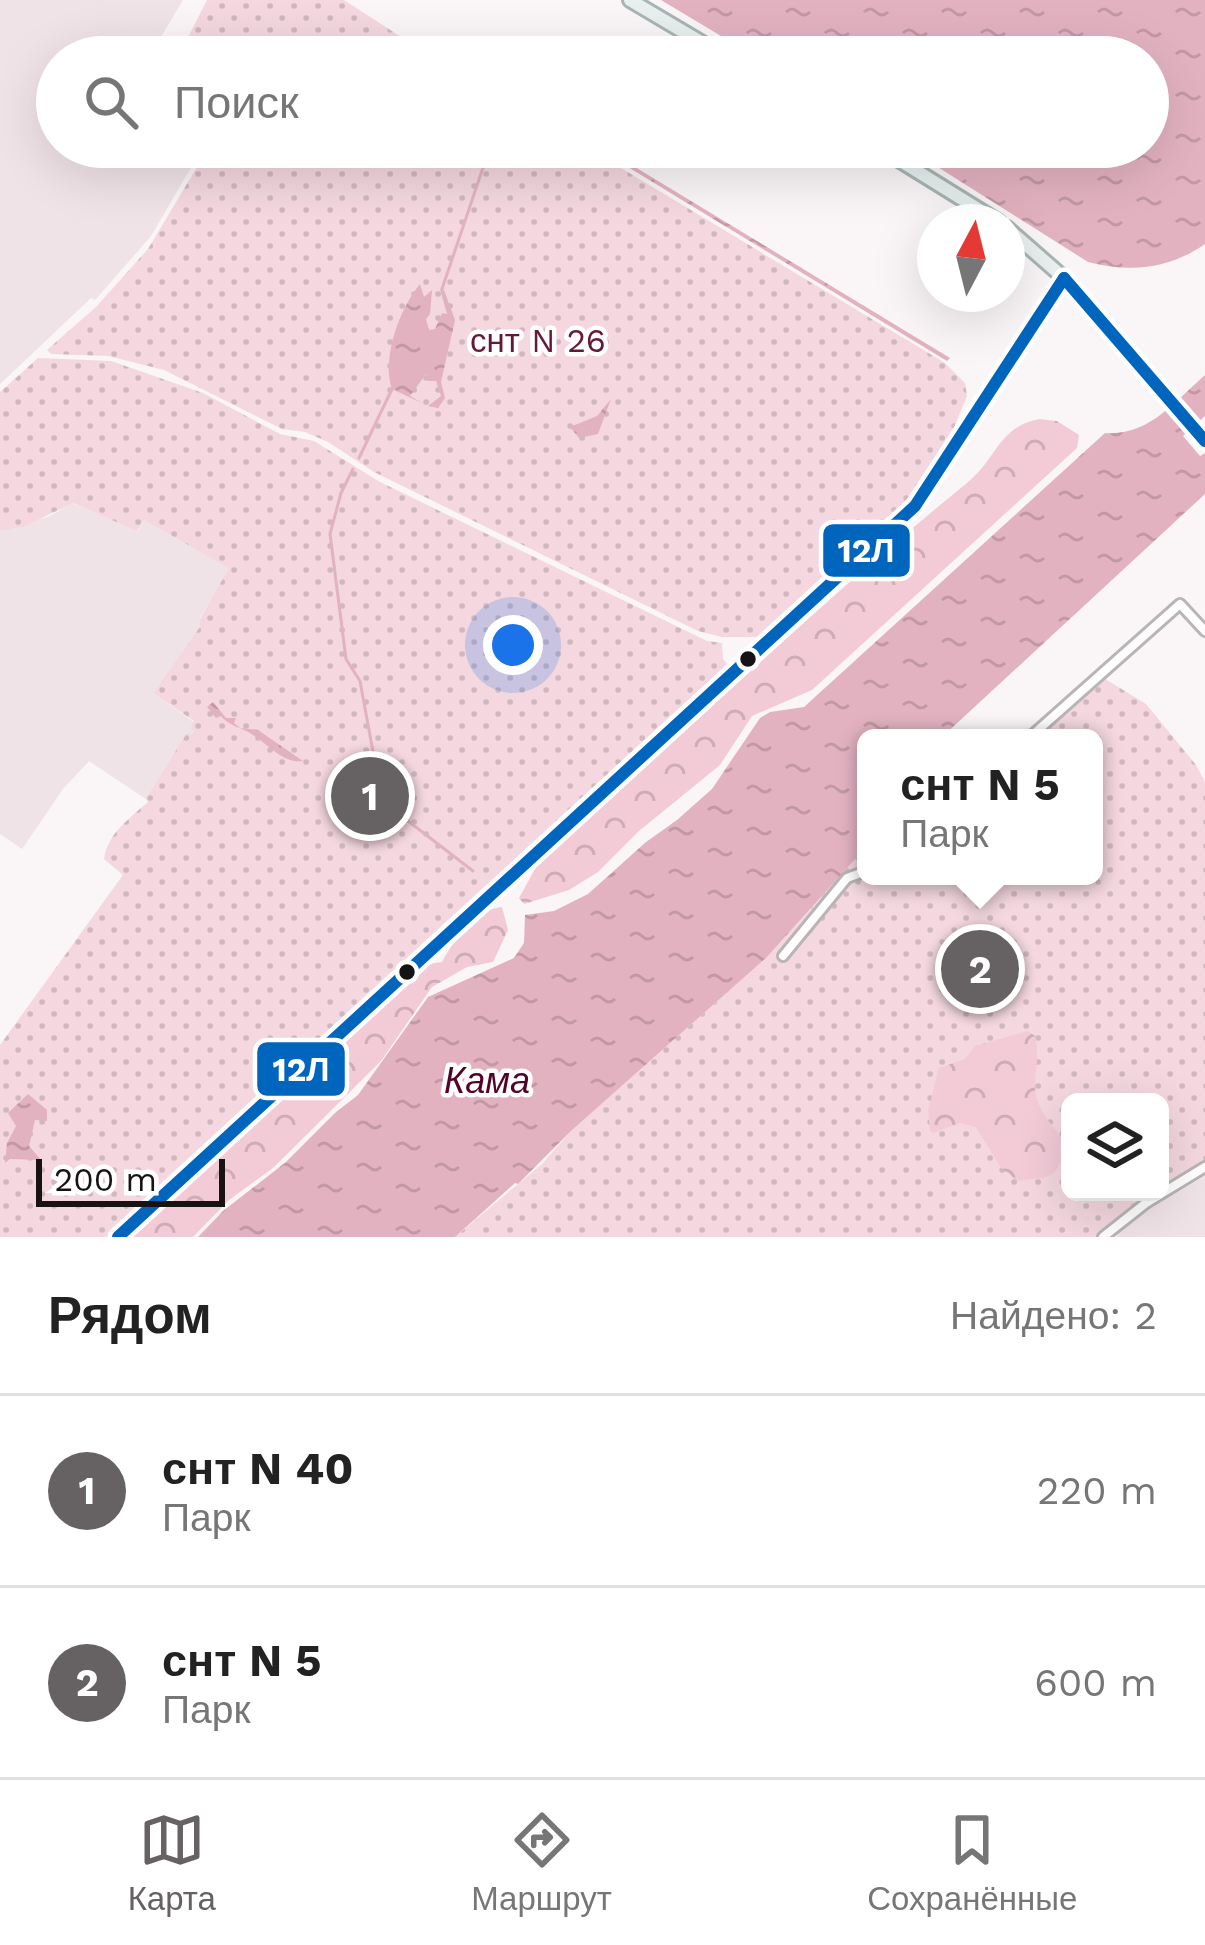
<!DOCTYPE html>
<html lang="ru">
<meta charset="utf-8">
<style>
:root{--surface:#fff;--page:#f2f2f2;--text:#222;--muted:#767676;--line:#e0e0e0;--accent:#666263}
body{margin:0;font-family:"Work Sans",sans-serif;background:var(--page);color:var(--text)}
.controls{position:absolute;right:36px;bottom:36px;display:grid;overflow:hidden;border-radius:18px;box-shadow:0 12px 48px #0002}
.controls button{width:108px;height:108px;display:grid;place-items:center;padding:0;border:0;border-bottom:3px solid var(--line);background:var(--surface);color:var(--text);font:60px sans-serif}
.compass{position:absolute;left:917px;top:204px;width:108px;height:108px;border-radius:50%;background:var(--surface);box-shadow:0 12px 48px #0002;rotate:7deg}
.scale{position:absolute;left:36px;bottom:30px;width:189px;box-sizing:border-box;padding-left:12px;border:6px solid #171314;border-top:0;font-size:33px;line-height:42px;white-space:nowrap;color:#171314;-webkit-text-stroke:9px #fff;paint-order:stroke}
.you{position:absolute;left:513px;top:645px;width:42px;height:42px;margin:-30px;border:9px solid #fff;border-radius:50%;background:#1a73e8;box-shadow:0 0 0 18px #1a73e833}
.badge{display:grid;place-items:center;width:78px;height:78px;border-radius:50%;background:var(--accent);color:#fff;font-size:39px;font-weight:700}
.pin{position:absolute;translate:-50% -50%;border:6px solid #fff;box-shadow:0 3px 12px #0006}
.popup{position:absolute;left:857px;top:729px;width:246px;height:156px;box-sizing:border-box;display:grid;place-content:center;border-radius:18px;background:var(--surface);filter:drop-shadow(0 3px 9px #0005);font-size:39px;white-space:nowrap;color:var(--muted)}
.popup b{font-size:45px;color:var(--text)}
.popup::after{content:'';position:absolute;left:50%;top:100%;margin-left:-24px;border:24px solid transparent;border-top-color:var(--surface)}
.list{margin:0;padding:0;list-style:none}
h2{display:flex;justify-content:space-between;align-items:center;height:156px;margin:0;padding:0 48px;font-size:51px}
h2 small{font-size:39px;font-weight:400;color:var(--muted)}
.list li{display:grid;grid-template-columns:78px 1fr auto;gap:36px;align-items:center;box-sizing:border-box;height:192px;padding:0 48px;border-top:3px solid var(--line)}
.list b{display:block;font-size:45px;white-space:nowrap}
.list p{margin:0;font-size:39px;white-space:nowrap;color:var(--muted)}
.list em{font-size:39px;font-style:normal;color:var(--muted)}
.icon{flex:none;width:66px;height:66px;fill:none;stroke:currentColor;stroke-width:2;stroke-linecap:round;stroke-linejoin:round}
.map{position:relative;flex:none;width:1205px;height:1237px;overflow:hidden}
.search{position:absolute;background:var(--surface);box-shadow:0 12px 48px #0002;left:36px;right:36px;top:36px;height:132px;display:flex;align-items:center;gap:30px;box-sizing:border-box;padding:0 42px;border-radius:66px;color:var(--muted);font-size:45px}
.sheet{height:540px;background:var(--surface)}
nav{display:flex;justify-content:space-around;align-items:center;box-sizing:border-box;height:168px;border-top:3px solid var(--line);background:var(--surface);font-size:33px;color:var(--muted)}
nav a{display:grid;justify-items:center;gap:6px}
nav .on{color:var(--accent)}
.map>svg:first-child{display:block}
.built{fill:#f0e3e7}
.grass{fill:url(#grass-dots);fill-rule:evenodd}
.forest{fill:url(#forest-crowns)}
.water{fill:url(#water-ripples)}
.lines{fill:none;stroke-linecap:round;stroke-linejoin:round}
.stream{stroke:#e3b2c1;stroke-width:3}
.street-casing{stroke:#b9b5b6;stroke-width:14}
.secondary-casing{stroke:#b9b5b6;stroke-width:16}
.primary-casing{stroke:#a8b5b4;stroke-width:18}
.street{stroke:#fefefe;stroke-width:8}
.secondary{stroke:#f3f6f6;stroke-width:10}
.primary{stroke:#e7f0ef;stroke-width:12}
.bus-1-casing{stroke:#fff;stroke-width:21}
.bus-1{stroke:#0065bd;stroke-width:12}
.bus-dot{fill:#171314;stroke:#fff;stroke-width:4.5}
.labels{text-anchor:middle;stroke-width:9;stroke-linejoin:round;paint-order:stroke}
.park-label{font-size:33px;fill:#661839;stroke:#fff}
.water-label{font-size:36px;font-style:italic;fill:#530329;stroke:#fff}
.line-badge{stroke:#fff;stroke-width:4.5}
.badge-label{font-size:33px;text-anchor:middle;font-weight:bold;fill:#fff}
</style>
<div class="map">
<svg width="1205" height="1237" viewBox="0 0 1205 1237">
<defs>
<pattern id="grass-dots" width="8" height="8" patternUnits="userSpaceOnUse" patternTransform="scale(3)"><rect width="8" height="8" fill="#f4d7df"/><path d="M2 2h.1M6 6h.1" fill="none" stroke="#d0b8be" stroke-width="1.8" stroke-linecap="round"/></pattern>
<pattern id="forest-crowns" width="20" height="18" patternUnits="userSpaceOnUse" patternTransform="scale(3)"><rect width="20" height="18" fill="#f2cbd7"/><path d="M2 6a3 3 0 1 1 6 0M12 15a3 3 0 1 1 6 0" fill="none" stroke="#cfadb8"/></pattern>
<pattern id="water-ripples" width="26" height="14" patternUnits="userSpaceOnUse" patternTransform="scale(3)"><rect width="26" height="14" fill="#e3b2c1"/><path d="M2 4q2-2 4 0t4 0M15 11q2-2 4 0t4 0" fill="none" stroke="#c298a5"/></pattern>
</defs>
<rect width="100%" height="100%" fill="#faf5f6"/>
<g class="built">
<path d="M0,0H183L156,45L172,57H57V147H203L151,236L95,300L91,298L0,384Z"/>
<path d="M72,503L138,531L144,520L230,568L200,618V627L153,693L194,722L195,730L146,799L89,761L63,789L22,849L0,834V531L50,516Z"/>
<path d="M1205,1176V1237H1117L1118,1228Z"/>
</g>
<g class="grass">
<path d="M207,0H344L432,57H178Z"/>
<path d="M209,147H586L945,363L965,383L967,396L943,454L919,495L767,637H722L698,631L374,472L328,442L305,432L282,429L164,370L108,356L51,354L47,350L96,307L148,249Z"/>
<path d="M38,358L111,361L203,393L280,434L314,441L380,482L707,641L722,643L723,659L731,669L111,1237H0V1045L123,875L104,859C108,833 129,819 148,802L146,799L187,733L191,735L194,731L191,728L194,721L153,693L200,627V619L229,568L144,520L137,531L73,503L25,526L0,531V392Z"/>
<path d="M1102,677L1146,704L1196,765L1205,782V1166L1111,1226L1109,1237H455L542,1164L571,1131L767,957L866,847V876H1094V738H1036ZM1070,1102H1160V1192H1070Z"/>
</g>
<g class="forest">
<path d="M1039,419L1057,421L1079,435L1077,448L812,690L752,716L720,765L639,831L598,872L569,890L524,904L519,898L539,862C682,736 819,603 967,483C997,459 998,427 1039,419Z"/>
<path d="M502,907L508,930L493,962L467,967L432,987L381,1061L273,1168L229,1200L193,1237H129L423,965L442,962C454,940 475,909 502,907Z"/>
<path d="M1028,1031L1035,1036C1039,1055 1036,1067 1035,1086C1035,1110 1055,1128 1068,1146C1053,1183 1053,1175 1018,1181L1001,1168L976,1127L959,1123L934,1133L930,1131L928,1111L939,1068L965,1059L975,1046Z"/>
</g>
<g class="water">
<path d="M661,0H1205V244C1169,269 1130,273 1088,262L906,147H1148V57H756Z"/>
<path d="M595,147H602L950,358L947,361Z"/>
<path d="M420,284L424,297L432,290L430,314L426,319L429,330L435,329L442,313L447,314L440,289L444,290L455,320L441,382L445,398L438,408L428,406L441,396L436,381H428L426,374L410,396L424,404L392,389C381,359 400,307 420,284Z"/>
<path d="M1205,375V416L1183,436L1200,456L1205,453V494L941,738H866V847L767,957L571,1131L518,1184L515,1183L455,1237H198L223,1211L286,1162L336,1112L358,1095L428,997L514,958L524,943L525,915L554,911L588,894L646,842L677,820L712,789L760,718L770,712L804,707L1105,433C1149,436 1174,402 1205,375Z"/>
<path d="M611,399L598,434L579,438L570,427L597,416Z"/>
<path d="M213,702L226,718H236L234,723L240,728L258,730L303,761C284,764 269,745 253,735C242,727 230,727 221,716L216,718L207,707Z"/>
<path d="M28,1094L47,1110V1121L35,1120L29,1146L41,1160L10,1159L5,1163L7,1143L16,1126L8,1113Z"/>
</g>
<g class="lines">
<g class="stream">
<path d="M442,289L490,147"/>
<path d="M359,458L392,389"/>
<path d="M353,469L341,493L330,534L346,659L360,681L382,801L473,871"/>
</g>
<defs>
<g id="street">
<path d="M1029,738L1180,604L1205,631"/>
<path d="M783,956L847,878L866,871"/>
<path d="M1103,1237L1146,1203L1205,1167"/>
</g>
<path id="secondary" d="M118,1237L915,506L1064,278"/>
<g id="primary">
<path d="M630,0L726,57"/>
<path d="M878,147L999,222"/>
<path d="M1007,228L1064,278L1205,441"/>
</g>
</defs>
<use href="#street" class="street-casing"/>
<use href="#secondary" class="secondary-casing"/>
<use href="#primary" class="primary-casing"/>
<use href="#street" class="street"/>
<use href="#secondary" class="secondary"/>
<use href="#primary" class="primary"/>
<defs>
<g id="bus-1">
<path d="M1064,278L1205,441"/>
<path d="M118,1237L915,506L1064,278"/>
</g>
</defs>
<use href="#bus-1" class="bus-1-casing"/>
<use href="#bus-1" class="bus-1"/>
</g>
<g class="bus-dot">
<circle cx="748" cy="659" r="10"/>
<circle cx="407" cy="972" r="10"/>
</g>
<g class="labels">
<g class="park-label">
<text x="538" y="352">снт N 26</text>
</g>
<g class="water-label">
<text x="487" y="1093">Кама</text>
</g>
</g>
<g class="line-badge">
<rect x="821" y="522" width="91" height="57" rx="12" fill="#0065bd"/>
<rect x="255" y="1040" width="92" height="58" rx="12" fill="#0065bd"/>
</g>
<g class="badge-label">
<text x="866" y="562">12Л</text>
<text x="301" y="1081">12Л</text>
</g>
</svg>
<div class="controls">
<button><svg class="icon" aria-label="layers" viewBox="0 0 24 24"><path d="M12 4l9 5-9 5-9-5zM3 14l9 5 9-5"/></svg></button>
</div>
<svg class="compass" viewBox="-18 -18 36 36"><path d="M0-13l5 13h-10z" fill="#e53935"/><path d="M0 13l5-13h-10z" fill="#767676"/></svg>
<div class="scale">200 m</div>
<div class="you"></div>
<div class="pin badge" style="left:370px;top:796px">1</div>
<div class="pin badge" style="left:980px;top:969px">2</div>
<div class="popup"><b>снт N 5</b>Парк</div>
<div class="search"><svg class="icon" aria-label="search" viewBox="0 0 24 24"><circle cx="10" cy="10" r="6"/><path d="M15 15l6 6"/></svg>Поиск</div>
</div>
<section class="sheet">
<h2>Рядом<small>Найдено: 2</small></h2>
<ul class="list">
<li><span class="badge">1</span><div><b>снт N 40</b><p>Парк</p></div><em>220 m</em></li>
<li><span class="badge">2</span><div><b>снт N 5</b><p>Парк</p></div><em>600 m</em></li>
</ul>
</section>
<nav>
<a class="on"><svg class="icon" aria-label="map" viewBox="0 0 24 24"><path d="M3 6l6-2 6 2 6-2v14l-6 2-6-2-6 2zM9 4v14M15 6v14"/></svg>Карта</a>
<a><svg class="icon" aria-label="directions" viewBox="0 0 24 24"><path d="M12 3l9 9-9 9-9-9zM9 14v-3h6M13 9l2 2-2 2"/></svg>Маршрут</a>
<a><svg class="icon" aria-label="saved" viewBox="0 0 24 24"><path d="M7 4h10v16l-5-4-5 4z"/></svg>Сохранённые</a>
</nav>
